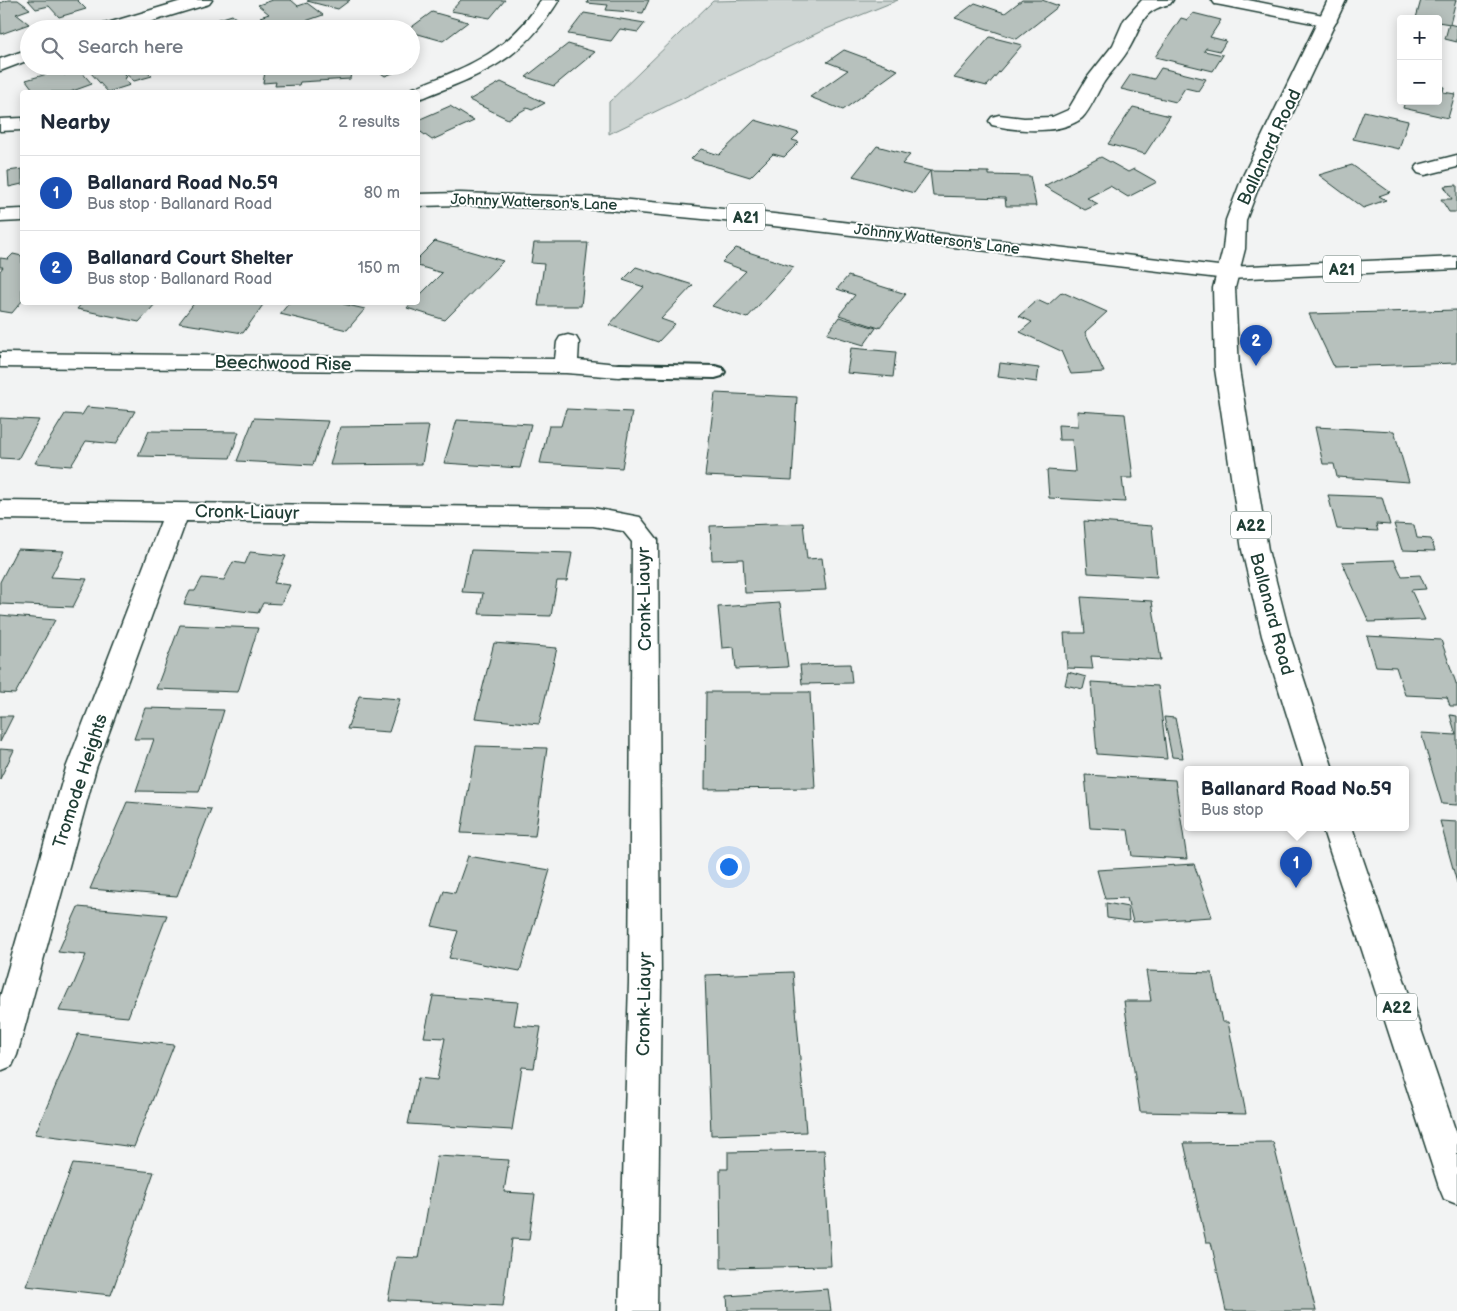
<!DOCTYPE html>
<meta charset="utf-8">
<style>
:root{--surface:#fff;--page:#f2f2f3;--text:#1f2937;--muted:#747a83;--line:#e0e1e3;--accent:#db2777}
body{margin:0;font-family:"Balsamiq Sans",sans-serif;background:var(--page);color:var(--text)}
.controls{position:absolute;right:15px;top:15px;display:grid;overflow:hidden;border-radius:5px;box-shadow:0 2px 12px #0003}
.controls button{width:45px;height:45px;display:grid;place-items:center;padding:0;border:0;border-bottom:1px solid var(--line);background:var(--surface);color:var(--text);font:25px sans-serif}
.you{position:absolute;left:728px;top:866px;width:18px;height:18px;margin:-12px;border:4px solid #fff;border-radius:50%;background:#1a73e8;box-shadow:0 0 0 8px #1a73e833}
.badge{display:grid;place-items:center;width:32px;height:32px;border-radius:50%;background:var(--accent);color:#fff;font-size:16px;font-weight:700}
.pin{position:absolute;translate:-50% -41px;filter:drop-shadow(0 1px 2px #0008)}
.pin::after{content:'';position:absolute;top:26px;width:18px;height:15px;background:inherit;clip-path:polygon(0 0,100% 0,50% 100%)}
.popup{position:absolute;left:1184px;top:766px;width:225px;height:65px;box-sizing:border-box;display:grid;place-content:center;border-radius:5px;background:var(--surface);filter:drop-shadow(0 1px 4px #0005);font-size:16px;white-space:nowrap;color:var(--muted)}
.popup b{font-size:19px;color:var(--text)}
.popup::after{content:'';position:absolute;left:50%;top:100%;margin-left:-10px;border:10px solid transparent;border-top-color:var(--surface)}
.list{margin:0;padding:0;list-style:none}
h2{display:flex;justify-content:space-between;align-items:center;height:65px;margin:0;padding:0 20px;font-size:21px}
h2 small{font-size:16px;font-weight:400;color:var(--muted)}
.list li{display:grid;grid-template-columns:32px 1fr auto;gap:15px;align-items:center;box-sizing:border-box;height:75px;padding:0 20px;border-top:1px solid var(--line)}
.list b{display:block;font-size:19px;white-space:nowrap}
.list p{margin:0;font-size:16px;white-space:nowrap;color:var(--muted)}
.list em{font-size:16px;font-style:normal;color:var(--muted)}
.icon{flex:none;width:28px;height:28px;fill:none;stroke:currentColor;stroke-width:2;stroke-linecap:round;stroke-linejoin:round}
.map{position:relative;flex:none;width:1457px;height:1311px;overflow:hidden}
.search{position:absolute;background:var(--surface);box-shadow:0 2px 12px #0003;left:20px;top:20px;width:400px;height:55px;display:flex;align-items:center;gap:12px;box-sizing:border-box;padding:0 18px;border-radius:28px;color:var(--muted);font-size:19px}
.panel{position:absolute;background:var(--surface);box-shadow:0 2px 12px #0003;left:20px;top:90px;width:400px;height:215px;border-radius:5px}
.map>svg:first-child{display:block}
.green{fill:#ced5d3;stroke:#768984}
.building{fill:#b7c1bd;stroke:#1f3d34}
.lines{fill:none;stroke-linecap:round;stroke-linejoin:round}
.service-casing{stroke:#1f3d34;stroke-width:4}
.minor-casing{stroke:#1f3d34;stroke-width:3}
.primary-casing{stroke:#1f3d34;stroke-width:3}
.trunk-casing{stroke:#1f3d34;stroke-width:3}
.service{fill:#fff;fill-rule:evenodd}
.minor{fill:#fff;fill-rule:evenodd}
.primary{fill:#fff;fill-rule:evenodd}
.trunk{fill:#fff;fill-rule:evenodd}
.labels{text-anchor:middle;stroke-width:4;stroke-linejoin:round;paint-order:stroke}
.far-street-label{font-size:15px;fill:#1f3d34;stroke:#fff}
.shield{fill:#fff;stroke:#627771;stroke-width:1}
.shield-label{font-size:16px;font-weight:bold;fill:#1f3d34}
.street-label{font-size:18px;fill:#1f3d34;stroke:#fff}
</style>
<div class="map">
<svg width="1457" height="1311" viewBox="0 0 1457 1311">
<rect width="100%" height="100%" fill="#f2f3f3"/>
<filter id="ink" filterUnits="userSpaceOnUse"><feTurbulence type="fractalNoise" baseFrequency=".02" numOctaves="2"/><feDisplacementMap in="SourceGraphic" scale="10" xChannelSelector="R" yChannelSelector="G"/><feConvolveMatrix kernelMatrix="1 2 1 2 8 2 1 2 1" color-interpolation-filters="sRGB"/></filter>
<g filter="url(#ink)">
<path class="green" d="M760,0H898L824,30L609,134V102L713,1Z"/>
<g class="building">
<path d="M8,0H18L30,9L16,14L29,24L1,34L0,3Z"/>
<path d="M28,0H77L86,9L59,17L49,6L36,9Z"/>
<path d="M273,0H291L298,6L307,3L323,15L300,23L307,29H274L260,17L269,14L258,5Z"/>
<path d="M310,0H350L338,9L307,1Z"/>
<path d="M461,0H505L490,18L451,11Z"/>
<path d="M588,0H649L643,13L606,10L608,5L587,3Z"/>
<path d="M1022,0H1042L1059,6L1017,39L955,18L975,3L1005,13Z"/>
<path d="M1421,0H1456L1450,24L1438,22V19L1416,18Z"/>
<path d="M432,12L468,22L443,41L411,32V29H409Z"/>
<path d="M584,13L645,23L638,32L620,29L611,41L568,34Z"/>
<path d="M1193,13L1221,20L1210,37L1226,41L1220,51L1206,48L1204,51L1223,55L1213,71L1155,57L1181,18L1188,20Z"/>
<path d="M232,15L243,24L252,21L261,29H209L203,24Z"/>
<path d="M1449,24L1457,26V42L1445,39Z"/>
<path d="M990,37L1022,45L987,86L954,78Z"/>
<path d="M568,44L595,52L554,86L526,77Z"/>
<path d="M844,50L898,70L843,110L810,97L848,70L827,62Z"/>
<path d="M99,66H117L127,77L124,78L130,85L108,92L90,72L101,68Z"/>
<path d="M117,66H148L151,69L147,71L152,76L134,81Z"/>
<path d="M303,66H352L350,79L300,82L299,85L275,86L276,82L263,83L265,72L278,71V68Z"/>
<path d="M371,66H411L385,76Z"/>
<path d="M1161,68L1206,79L1198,91L1185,88L1176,102L1121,89L1131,74L1154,79Z"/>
<path d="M61,70L64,75L80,70L92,84L70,92H35L26,80Z"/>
<path d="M501,82L545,103L532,110L527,108L508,119L469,100Z"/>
<path d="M1438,86L1444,87L1443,92L1455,94L1448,118L1403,108L1405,101H1438Z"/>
<path d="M450,106L474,121L432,140L418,130V120Z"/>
<path d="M1133,107L1170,116L1145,154L1108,144Z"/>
<path d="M1364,111L1408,121L1399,149L1353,139Z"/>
<path d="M755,120L799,133L792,140L799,142L784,157L773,154L750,177L691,159L701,149L719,155Z"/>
<path d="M877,146L910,155L902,164L930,171L914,193L853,176Z"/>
<path d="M1101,157L1128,172L1134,169L1157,182L1128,197L1110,186L1087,198L1098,204L1085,210L1044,186Z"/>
<path d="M1352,165L1390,192L1379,196L1386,200L1363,208L1319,175Z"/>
<path d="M22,169V184L9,187L8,171Z"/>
<path d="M930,171L989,172V175L1030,176L1036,206H1006L1005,198L933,196Z"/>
<path d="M1457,185V212H1449L1441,199H1452L1444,186Z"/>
<path d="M435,241L503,261L445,320L407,308L412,302H418V297L442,273L418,266V258Z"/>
<path d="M534,243H588L581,306H538L544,264L531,263Z"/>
<path d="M736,248L794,267L747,318L712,306L746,271L722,262Z"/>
<path d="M13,254L22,256V301L12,313L0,311V271L3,267H0V258L8,259Z"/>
<path d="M636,267L693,285L661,319L675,324L658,342L609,325L644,287L623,280Z"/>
<path d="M848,276L906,294L879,328L839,315L855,295L837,289Z"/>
<path d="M1062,292L1107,312L1085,332L1104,372L1071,374L1061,351L1020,332L1032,322L1019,316L1037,300L1048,305Z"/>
<path d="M83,302H157L139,322L77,309Z"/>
<path d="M195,302H265L243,333L179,323Z"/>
<path d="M290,302H345L343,304L365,309L347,330L280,314Z"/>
<path d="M1457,310V363L1334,367L1309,314Z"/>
<path d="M839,317L876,328L864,345L827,334Z"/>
<path d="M851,348L896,352L893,377L847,373Z"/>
<path d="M1000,363L1039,368L1037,382L998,377Z"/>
<path d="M715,393L797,397L792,480L705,476Z"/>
<path d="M87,407L135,411L116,444L86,441L71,466L35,463L65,414L82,415Z"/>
<path d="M566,409L632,412L622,468L540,463L549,426H561Z"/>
<path d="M1077,411L1125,414L1133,478H1122L1125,502L1049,498L1047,470L1075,472L1072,440H1059L1058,425L1078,426Z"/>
<path d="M0,418L39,420L18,459L0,458Z"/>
<path d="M254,418L328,421L313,465L237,461Z"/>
<path d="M457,420L531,424L520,468L444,463Z"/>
<path d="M429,426L422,464L330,465L340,427Z"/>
<path d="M1315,427L1394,431L1409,482L1337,477L1334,464H1323Z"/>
<path d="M149,431L239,432L230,458L138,456Z"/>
<path d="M1328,495L1382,497L1390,525L1376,524L1378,531L1337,529Z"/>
<path d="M1084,521L1152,526L1157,577L1088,573Z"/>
<path d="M803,523L807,559L822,558L826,590L745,593L743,559L712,560L710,526Z"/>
<path d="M1394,524L1414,525L1417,538L1431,539L1435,551L1402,550Z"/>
<path d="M17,549L64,551L51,577L87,579L73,607L0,604V582Z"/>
<path d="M471,550L572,553L567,581H557L551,616L479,614L483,593L462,592Z"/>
<path d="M250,552L286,556L274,583L290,585L281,604L263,603L258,613L184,604L190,591H195L202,578L224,580L233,562L245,564Z"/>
<path d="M1394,560L1402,576L1420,575L1426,589L1411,590L1425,620L1369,622L1342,562Z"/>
<path d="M1081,597L1152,601L1161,660L1091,656L1093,669L1067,668L1064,633H1085Z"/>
<path d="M780,603L788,667L736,669L734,647L722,648L718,607Z"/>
<path d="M0,615L55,620L15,694L0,693Z"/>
<path d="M180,625L258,628L238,692L156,689Z"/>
<path d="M1367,636L1441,640L1457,686V706H1450L1447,697L1405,695L1396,667L1376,666Z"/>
<path d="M494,643L557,648L539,724L475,718Z"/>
<path d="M850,664L852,683L802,684L800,665Z"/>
<path d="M1068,672L1086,677L1083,689L1065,685Z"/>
<path d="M1091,682L1158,686L1167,759L1097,754Z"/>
<path d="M706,692H810L815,788L705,789Z"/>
<path d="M359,696L400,699L389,732L347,729Z"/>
<path d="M145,708L224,710L199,792L136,791L154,739H134Z"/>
<path d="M1450,715L1457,716V805L1442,804L1421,733L1456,735Z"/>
<path d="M0,716H13L0,742Z"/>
<path d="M1164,717L1175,718L1183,758L1172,757Z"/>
<path d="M476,746L547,748L535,836L461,833Z"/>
<path d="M0,749L14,750L0,779Z"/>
<path d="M1085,775L1175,780L1187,859L1132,856L1128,830L1090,828Z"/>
<path d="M127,802L211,809L177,896L90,889Z"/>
<path d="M1440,821L1457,822V883Z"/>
<path d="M468,856L550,870L520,971L449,958L458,931L432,926L444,891L455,893Z"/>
<path d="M1194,864L1212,917L1133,922L1127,898L1105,899L1097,870Z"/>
<path d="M1106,903L1128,907L1129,921L1107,918Z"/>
<path d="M78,907L167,915L128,1017L59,1011L69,989L72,988L86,955L58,952Z"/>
<path d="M1146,971L1212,973L1222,1022H1228L1246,1114L1140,1112L1124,1001H1151Z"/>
<path d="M793,972L806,1132L711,1135L705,975Z"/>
<path d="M433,996L518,1002L514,1025L541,1027L534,1068L522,1067L512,1130L408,1124L418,1078L437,1080L445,1038L424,1037Z"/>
<path d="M78,1034L174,1045L134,1147L35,1134Z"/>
<path d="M1273,1142L1316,1311H1226L1211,1242H1206L1184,1143Z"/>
<path d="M824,1150L831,1266L721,1268L720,1169H728V1152Z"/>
<path d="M437,1156L509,1160L504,1192L535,1194L529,1240L512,1239L503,1306L388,1300L396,1257L419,1258Z"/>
<path d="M73,1164L154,1172L111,1295L26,1286Z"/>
<path d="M828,1289L831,1311H728L727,1296Z"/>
</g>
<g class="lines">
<defs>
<path id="service" d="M619,364L715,366L722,368L725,372L722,376L715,378L619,376L612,374L609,370L612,366Z"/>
<g id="minor">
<path d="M185,0H212L209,4L127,29H98L101,25Z"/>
<path d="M541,0H559C522,60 487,72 425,97L418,99V92H409L411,89C467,67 508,53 541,0Z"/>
<path d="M1142,0H1173L1170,4C1141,11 1144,22 1131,45C1124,59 1112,70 1104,82C1097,92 1090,111 1082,118C1061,135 1016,131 992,125L989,121L992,117L999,115L1024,118L1052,117L1068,110L1087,78L1113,45L1124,20Z"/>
<path d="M1212,0H1248L1328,16L1334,17L1337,21L1334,25L1328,26L1221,5L1215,4Z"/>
<path d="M29,49V60L0,71V59Z"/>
<path d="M22,118V130L0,131V119Z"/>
<path d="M1457,155V167L1425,175L1418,173L1415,169L1418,165Z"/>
<path d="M568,335L576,337L579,342L578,360L627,365L631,370L627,375L619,377L566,373L0,367V353L555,359L557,342L560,337Z"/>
<path d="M0,501L593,508L640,517L658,540L661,982L657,1311H619L629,982L632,542L623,531L593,526L186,521L96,768L17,1055L12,1066L0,1071V997L66,768L161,521L0,519Z"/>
</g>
<g id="primary">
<path d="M1328,0H1346L1262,178L1246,220L1245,249L1235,288L1239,369L1268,550L1290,636L1333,769H1304L1262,636L1242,550L1215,369L1213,288L1223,249L1226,220L1242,178Z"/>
<path d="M1322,827H1352L1457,1135V1204L1444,1199L1439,1187Z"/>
</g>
<g id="trunk">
<path d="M460,193L609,198L774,214L1227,267L1457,257V269L1227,279L774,226L609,210L460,205L418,206V194Z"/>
<path d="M22,209V221L0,222V210Z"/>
</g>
</defs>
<use href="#service" class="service-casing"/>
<use href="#minor" class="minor-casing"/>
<use href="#primary" class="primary-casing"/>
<use href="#trunk" class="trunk-casing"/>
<use href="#service" class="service"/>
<use href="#minor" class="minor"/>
<use href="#primary" class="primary"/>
<use href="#trunk" class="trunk"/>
</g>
</g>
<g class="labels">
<g class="far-street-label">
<text transform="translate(534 202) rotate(2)" y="5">Johnny Watterson's Lane</text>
<text transform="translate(937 239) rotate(7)" y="5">Johnny Watterson's Lane</text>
</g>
<g class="shield">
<rect x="727" y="203.5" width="38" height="27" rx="4"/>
<rect x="1323" y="255.5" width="38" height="27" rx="4"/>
<rect x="1231" y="511.5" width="40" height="27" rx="4"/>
<rect x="1377" y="993.5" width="40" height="27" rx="4"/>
</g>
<g class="shield-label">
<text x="746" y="223">A21</text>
<text x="1342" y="275">A21</text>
<text x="1251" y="531">A22</text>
<text x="1397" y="1013">A22</text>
</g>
<g class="street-label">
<text transform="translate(1269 147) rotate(-65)" y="6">Ballanard Road</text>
<text transform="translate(283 363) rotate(1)" y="6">Beechwood Rise</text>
<text transform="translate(247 512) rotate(1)" y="6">Cronk-Liauyr</text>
<text transform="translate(644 599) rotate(-91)" y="6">Cronk-Liauyr</text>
<text transform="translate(1272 614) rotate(75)" y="6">Ballanard Road</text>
<text transform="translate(80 781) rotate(-72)" y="6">Tromode Heights</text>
<text transform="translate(644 1004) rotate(-89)" y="6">Cronk-Liauyr</text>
</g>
</g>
</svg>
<div class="controls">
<button>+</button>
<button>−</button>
</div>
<div class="you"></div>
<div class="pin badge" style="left:1296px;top:888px;background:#1a4fb4">1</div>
<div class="popup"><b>Ballanard Road No.59</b>Bus stop</div>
<div class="pin badge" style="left:1256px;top:366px;background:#1a4fb4">2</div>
<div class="search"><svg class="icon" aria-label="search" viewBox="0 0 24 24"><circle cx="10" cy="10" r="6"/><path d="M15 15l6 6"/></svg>Search here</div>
<section class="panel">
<h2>Nearby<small>2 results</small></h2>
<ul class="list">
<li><span class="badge" style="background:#1a4fb4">1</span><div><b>Ballanard Road No.59</b><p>Bus stop · Ballanard Road</p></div><em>80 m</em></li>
<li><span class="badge" style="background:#1a4fb4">2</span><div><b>Ballanard Court Shelter</b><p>Bus stop · Ballanard Road</p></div><em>150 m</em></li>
</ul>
</section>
</div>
